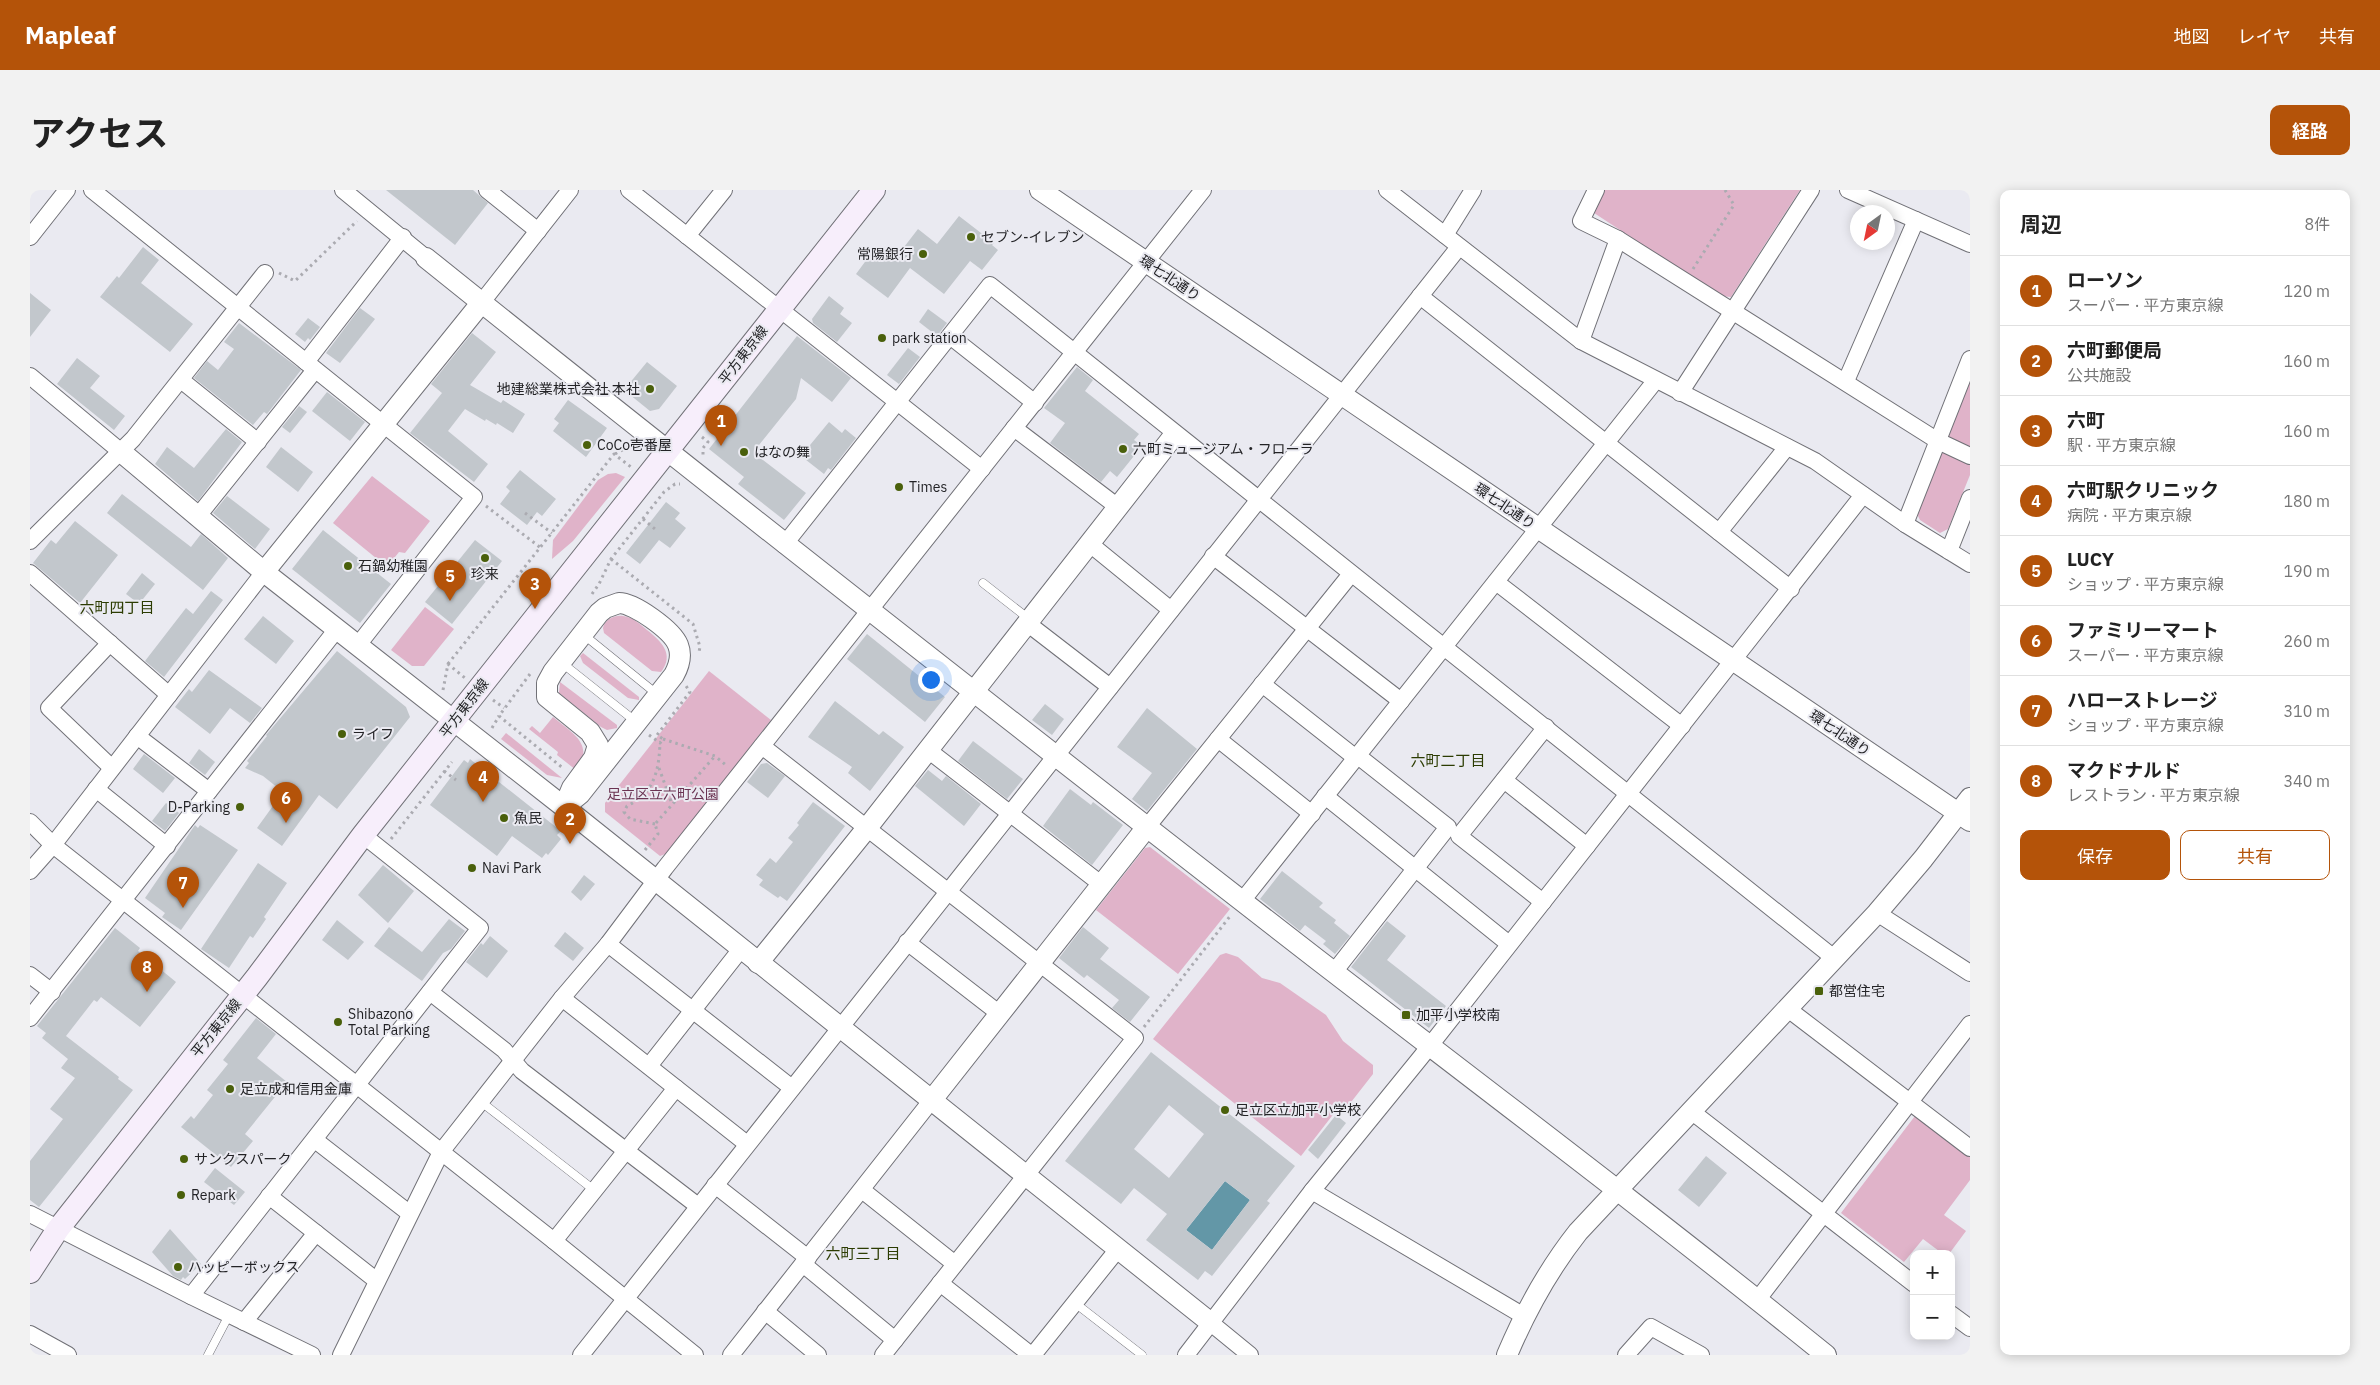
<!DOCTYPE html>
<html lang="ja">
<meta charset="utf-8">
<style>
:root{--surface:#fff;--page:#f2f2f2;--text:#222;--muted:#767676;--line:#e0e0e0;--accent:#b45309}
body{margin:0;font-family:"IBM Plex Sans","Noto Sans JP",sans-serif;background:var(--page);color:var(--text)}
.controls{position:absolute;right:15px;bottom:15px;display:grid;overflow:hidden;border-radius:10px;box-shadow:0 2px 12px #0003}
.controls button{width:45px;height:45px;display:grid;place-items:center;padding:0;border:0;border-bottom:1px solid var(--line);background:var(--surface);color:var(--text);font:25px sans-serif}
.compass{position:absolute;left:1820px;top:15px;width:45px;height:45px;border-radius:50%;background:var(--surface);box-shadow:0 2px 12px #0003;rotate:213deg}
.you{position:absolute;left:900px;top:489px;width:18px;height:18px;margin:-12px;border:4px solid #fff;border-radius:50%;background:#1a73e8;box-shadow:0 0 0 8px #1a73e833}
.badge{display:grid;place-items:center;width:32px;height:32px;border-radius:50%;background:var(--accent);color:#fff;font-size:16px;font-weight:700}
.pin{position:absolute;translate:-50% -41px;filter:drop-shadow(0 1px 2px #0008)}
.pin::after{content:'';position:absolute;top:26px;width:18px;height:15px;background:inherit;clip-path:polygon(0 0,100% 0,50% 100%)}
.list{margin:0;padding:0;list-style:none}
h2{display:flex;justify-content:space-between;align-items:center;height:65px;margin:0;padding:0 20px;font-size:21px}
h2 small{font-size:16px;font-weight:400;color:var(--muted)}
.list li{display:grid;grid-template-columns:32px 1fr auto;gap:15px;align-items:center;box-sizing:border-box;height:70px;padding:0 20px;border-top:1px solid var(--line)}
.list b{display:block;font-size:19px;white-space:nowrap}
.list p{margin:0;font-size:16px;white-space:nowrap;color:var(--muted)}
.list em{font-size:16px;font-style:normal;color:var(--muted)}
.actions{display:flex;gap:10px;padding:15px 20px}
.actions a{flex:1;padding:11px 0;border:1px solid var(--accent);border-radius:10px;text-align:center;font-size:18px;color:var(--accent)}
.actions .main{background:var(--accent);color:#fff}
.map{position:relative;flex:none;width:1940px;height:1165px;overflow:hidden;border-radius:10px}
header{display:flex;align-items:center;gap:30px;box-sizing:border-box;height:70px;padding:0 25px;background:var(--accent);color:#fff}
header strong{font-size:24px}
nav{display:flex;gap:28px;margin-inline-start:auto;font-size:18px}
.intro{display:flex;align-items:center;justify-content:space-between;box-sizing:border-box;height:120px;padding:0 30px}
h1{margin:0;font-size:35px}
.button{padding:12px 22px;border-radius:10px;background:var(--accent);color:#fff;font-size:18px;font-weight:700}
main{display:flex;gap:30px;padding:0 30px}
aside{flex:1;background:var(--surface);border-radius:10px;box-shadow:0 2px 12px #0003}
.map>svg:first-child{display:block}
.green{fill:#e0b3c9}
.water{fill:#6397a7}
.building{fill:#c2c7cc;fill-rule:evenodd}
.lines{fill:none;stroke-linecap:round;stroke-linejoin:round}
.service-casing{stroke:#717177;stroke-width:9}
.minor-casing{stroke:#717177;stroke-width:18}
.tertiary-casing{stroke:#717177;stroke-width:22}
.secondary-casing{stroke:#717177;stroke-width:24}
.path{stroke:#ababb1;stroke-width:3;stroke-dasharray:2.5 4;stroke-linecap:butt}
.service{stroke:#fff;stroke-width:8}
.minor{stroke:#fff;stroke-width:16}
.tertiary{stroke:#fff;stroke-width:20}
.secondary{stroke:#f7eefb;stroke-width:22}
.poi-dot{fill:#4a600b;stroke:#eaeaf1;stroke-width:2}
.labels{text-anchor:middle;stroke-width:4;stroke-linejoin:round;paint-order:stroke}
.poi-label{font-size:14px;fill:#232326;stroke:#eaeaf1;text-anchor:start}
.street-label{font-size:14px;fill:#232326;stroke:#eaeaf1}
.park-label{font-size:14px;fill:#6b3352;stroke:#eaeaf1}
.neighbourhood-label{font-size:15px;fill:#2c3c02;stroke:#eaeaf1}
</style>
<header>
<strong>Mapleaf</strong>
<nav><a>地図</a><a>レイヤ</a><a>共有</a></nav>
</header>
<div class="intro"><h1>アクセス</h1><a class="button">経路</a></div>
<main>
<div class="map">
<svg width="1940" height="1165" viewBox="0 0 1940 1165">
<rect width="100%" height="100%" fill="#eaeaf1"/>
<g class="green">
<path d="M1571,0H1770L1701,107L1691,106L1561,21Z"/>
<path d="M1940,181V259L1920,250L1916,241Z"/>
<path d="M1917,260L1940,270V285L1918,339L1910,343L1890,330L1887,324L1909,264Z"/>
<path d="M586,283L595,287L543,351L522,369L523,350L568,290L578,284Z"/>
<path d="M342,286L400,331L375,363L369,362L357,377L303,333Z"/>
<path d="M395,417L424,439L394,476H382L361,460Z"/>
<path d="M593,426C603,427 610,434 617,440C631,451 645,464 631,482L622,481L574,443L573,438C575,429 585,425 593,426Z"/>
<path d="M553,463L609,507V510L598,508L553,473L550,466Z"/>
<path d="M679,481L741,530L638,663L630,666L575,622V613Z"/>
<path d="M530,492L587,535V538L577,540L571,537L529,503Z"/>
<path d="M523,527C541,542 566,555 546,580L527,565L528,562L499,539L502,536L510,543Z"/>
<path d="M476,543L532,588L517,585L471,549Z"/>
<path d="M1120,657L1200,719L1148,784L1066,720L1115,658Z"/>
<path d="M1196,763L1208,767L1232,788L1250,793L1296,825L1313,851L1343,875V884L1311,925L1305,922L1271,966L1123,849L1190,765Z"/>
<path d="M1885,926L1940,967V990L1914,1025L1936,1041L1919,1064H1913L1893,1049L1874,1072L1811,1023Z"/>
</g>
<path class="water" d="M1195,991L1220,1010L1182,1060L1156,1040Z"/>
<g class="building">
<path d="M356,0H443L458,13L425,55Z"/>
<path d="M929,26L964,53L962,55L968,60L952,80L940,71L914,104L880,78L858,108L826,84L846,57L864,70L888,39L907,54Z"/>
<path d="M113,57L129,70L111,93L163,134L140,162L70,107L87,86L89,88Z"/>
<path d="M0,103L21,120L0,147Z"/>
<path d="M799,106L814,118L810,124L822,133L807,152L783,133L782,129Z"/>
<path d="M330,118L345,129L310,173L296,163Z"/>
<path d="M898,119L917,133L907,146L889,132Z"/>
<path d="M278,128L290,137L280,150L278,148L275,152L265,144Z"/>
<path d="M209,133L271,180L237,224L234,222L223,235L164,188L177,171L188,180L204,159L194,152Z"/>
<path d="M442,143L466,162L440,195L471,213L473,210L495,224L483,243L467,233L466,235L456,229L455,231L435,219L418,241L458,274L444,292L380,243L412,203L401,194Z"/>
<path d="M767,146L821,188L802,212L771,188L766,209L725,260V264L776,303L754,330L708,294L714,287L679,259Z"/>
<path d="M878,158L890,167L869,194L857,185Z"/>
<path d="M47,168L70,186L60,198L95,226L84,240L27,194Z"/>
<path d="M617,172L647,196L629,219L620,221L594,200Z"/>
<path d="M1047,177L1063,190L1055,201L1109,244L1104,250L1112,256L1087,287L1080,281L1071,292L1020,253L1035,233L1014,218Z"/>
<path d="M297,202L335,232L320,251L282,221Z"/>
<path d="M538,210L577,238L556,267L523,241L529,233L524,229Z"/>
<path d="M269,216L277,222L260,243L252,237Z"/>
<path d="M799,232L812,243L815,239L826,248L801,280L798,278L794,284L771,266Z"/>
<path d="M196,239L212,252L168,311L125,274L137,257L164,278Z"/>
<path d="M251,257L283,282L268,302L236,277Z"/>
<path d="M490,280L526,309L512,326L507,322L497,335L470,314L480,301L476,297Z"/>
<path d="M92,304L161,357L171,344L198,368L173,400L77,323Z"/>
<path d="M197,306L240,339L225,359L183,323Z"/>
<path d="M636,312L650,323L645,329L656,338L640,358L629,350L610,374L596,363Z"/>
<path d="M45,331L88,365L50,413L3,373L21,350L26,354Z"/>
<path d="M293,340L361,394L330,433L262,379Z"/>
<path d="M445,350L472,371L422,434L395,412Z"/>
<path d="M112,383L125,394L109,414L96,404Z"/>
<path d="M181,401L193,410L134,487L115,471L156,418L163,424Z"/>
<path d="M233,426L264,451L246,474L214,449Z"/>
<path d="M837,444L915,507L895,532L817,469Z"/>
<path d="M307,461L376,517L380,527L307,619L289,605L252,656L227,638L253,602L233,586L215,578L219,573L217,571L237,546L236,545Z"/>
<path d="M179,480L232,518L220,533L200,518L180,544L145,517L159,499L162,502Z"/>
<path d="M805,511L849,545L853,541L874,557L840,601L818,583L822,577L778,547Z"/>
<path d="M1015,514L1034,529L1022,545L1002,530Z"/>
<path d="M1117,518L1167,559L1117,621L1102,609L1122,583L1087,557Z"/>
<path d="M943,551L993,589L977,609L928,571Z"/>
<path d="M169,559L185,572L175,585L159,573Z"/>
<path d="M114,564L145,588L133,603L103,579Z"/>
<path d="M440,569L531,641L527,645L531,649L518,665L516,663L512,668L482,646L467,666L400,615L434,570L438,573Z"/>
<path d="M737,573L755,586L738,608L717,592L731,574Z"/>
<path d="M898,580L912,591L916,586L951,614L934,636L885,596Z"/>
<path d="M1040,599L1061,615L1063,612L1093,635L1062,675L1013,636Z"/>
<path d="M783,612L815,636L757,711L750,706L748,708L729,695L733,690L726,685L740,668L746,673L763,652L758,648L769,635L767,633Z"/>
<path d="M136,613L149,623L135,641L122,631Z"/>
<path d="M165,635L168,638L170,635L208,660L151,740L132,727L135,723L115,708Z"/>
<path d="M228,673L257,693L234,727L236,729L223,748L220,746L199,778L171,759Z"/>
<path d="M353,675L384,701L358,733L328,705Z"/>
<path d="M1252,681L1293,713L1289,717L1306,730L1304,733L1320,746L1305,764L1293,754L1296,751L1275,735L1270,741L1230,709Z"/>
<path d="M554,685L565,694L551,711L541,702Z"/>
<path d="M419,729L435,741L421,759L413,763L392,791L344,756L359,737L392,762Z"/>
<path d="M307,730L334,752L318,770L292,750Z"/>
<path d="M1357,731L1376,746L1357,770L1416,816L1399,838L1321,777Z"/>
<path d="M1053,737L1079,758L1070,769L1120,807L1100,832L1082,818L1089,810L1057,785L1054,788L1029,768Z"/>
<path d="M85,738L110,758L108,761L146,792L110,837L71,807L67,812L64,810L36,846L89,887L88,889L103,900L9,1017L0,1010V971L33,929L20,919L45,888L31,878L38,869L12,848L16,843L7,836Z"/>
<path d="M535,742L554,758L543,771L524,756Z"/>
<path d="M460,746L478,761L457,788L436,772L451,753L453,755Z"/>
<path d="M226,828L246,844L227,868L257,892L215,944L223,951L201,977L151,937L161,926L164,929L183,905L177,900L198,874L193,870Z"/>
<path d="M1121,862L1265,976L1237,1011L1240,1013L1182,1086L1175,1081L1168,1090L1116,1050L1137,1024L1104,998L1091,1014L1035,971ZM1139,915L1174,944L1139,988L1104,959ZM1195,991L1220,1010L1182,1060L1156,1040Z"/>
<path d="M1306,925L1316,933L1288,969L1278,960Z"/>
<path d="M1676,966L1697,983L1669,1017L1648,1000Z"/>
<path d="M185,978L215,1002L204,1015L174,992Z"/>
<path d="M140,1039L171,1074L155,1089L153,1087L151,1090L143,1086L122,1062Z"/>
</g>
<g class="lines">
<defs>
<g id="service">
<path d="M953,393L999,429"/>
<path d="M554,445L628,505"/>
<path d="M532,473L605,531"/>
<path d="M450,911L564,1000"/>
<path d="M1045,1113L1112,1165"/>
<path d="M178,1165L199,1125"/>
</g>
<g id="minor">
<path d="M62,0L444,307L328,455"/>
<path d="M313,0L396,68"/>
<path d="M457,0L508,41"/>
<path d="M599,0L952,279"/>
<path d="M1357,0L1551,151L1785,271L1875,334L1940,374"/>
<path d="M1566,0L1551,31L1588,49L1908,251L1940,266"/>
<path d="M1818,0L1940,54"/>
<path d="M1415,45L1443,0"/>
<path d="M657,46L694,0"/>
<path d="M0,47L37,0"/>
<path d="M1390,106L1761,399"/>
<path d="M452,112L540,0"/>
<path d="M920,146L1005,213"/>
<path d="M1551,151L1588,49"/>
<path d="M276,172L373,47"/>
<path d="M0,186L90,261"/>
<path d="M151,190L228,252"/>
<path d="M1816,191L1886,30"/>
<path d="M1650,203L1781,0"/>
<path d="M984,238L1088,317"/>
<path d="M168,326L285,180"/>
<path d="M1875,334L1940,169"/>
<path d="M1689,342L1757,257"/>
<path d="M0,351L103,249L235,83"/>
<path d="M1060,354L1141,420"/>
<path d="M754,355L960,95L1804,768"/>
<path d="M1919,361L1940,308"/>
<path d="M1183,366L1371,511"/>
<path d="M0,383L139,505"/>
<path d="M1466,392L1652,536"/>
<path d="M997,433L1080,497"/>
<path d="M80,453L19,518L82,578"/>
<path d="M1232,494L1326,568"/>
<path d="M107,546L179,601"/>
<path d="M1188,549L1282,624"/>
<path d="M732,556L1105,848L853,1165"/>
<path d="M898,560L1071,694"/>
<path d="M1474,590L1557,656"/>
<path d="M66,599L137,656"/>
<path d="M1295,606L1479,754"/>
<path d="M0,632L23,655L524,1051L665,1165"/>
<path d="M1117,637L1321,384"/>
<path d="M0,681L23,655L234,382"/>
<path d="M1212,711L1626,190"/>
<path d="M1513,712L1429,646L1516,537"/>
<path d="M1847,723L1940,783"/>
<path d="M877,752L970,824"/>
<path d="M578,754L762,898"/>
<path d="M1304,782L1418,637L1328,566"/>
<path d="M0,785L22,802"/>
<path d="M400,802L474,860L492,881L668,1016"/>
<path d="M532,808L717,954"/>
<path d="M1758,819L1940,958"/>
<path d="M0,828L307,439"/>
<path d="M619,876L711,759"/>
<path d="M1661,921L1884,1094"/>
<path d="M285,950L379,1023"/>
<path d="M685,995L778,1068"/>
<path d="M832,1000L925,1074"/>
<path d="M1282,1001L1494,1126"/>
<path d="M239,1006L347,1091"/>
<path d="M0,1024L161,1106L282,1165"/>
<path d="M524,1051L646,898"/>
<path d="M773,1074L865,1150"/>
<path d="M910,1093L1001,1165"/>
<path d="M161,1106L450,738L333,645"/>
<path d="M1728,1109L1940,834"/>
<path d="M735,1121L788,1165"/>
<path d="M1921,1124L1940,1138"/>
<path d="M1176,1129L1220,1165"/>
<path d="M214,1132L286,1043"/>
<path d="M0,1144L38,1165"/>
<path d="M311,1165L411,962L532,808L578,754L635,678L1173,0"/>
<path d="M551,1165L1429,57"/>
<path d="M701,1165L901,911"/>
<path d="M1003,1165L1088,1059"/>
<path d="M1156,1165L1282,1001L1391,867L1833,305"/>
<path d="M1596,1165L1621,1137L1671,1165"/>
</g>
<g id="tertiary">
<path d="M1010,0L1940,631"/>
<path d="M396,68C691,305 989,538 1288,770C1458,901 1629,1030 1796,1165"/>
<path d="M90,261L234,382L534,617L1176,1129"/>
<path d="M234,382L452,112"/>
<path d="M589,413C604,413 642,440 648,455C652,465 649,476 644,485L550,604L534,617L542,598L564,568L568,555L560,542L517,507V493L523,482L569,423L575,418Z"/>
<path d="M728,773L837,638L1142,248"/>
<path d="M901,911L1117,637"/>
<path d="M1477,1165C1496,1120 1518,1080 1548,1042L1847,723L1893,669L1940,608"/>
</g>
<path id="secondary" d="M0,1082L28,1039L227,787L333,645L844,0"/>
</defs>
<use href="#service" class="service-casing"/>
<use href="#minor" class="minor-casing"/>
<use href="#tertiary" class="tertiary-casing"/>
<use href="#secondary" class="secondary-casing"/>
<g class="path">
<path d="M1663,79L1704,15L1695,0"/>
<path d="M249,83L265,91L327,31"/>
<path d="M672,247L678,252L673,258V267"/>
<path d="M585,264L603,254"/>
<path d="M456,316L511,358"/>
<path d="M495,323L522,343"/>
<path d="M613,329L625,339"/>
<path d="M581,369L663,434L670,457L669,462"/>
<path d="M562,404L569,394L581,369L634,302L645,294H650"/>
<path d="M418,474L584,264L601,277"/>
<path d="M500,484L469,526L534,579"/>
<path d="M413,500L418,474L435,488"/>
<path d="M463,510L474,518"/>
<path d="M462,538L469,526"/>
<path d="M619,545L630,553L633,549L627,545L660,502L656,496"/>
<path d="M633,549L685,566L697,576"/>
<path d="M629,578L642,614"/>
<path d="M414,581L426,590"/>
<path d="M625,634L600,629L594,622L597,616C624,603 629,581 630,553"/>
<path d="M361,649L422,572"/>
<path d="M615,660L628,644L625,634L685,566"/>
<path d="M1114,837L1201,725"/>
</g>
<use href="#service" class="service"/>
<use href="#minor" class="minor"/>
<use href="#tertiary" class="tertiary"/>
<use href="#secondary" class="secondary"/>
</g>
<g class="poi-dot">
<circle cx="941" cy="47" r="5"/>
<circle cx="893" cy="64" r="5"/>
<circle cx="852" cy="148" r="5"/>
<circle cx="620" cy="199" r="5"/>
<circle cx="557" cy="255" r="5"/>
<circle cx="1093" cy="259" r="5"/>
<circle cx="714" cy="262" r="5"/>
<circle cx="869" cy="297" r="5"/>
<circle cx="455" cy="368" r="5"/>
<circle cx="318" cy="376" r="5"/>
<circle cx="312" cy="544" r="5"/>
<circle cx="210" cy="617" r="5"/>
<circle cx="474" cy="628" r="5"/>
<circle cx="442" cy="678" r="5"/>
<rect x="1784" y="796" width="10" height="10" rx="2.5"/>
<rect x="1371" y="820" width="10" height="10" rx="2.5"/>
<circle cx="308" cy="832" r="5"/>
<circle cx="200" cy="899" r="5"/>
<circle cx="1195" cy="920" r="5"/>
<circle cx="154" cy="969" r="5"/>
<circle cx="151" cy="1005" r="5"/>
<circle cx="148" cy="1077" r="5"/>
</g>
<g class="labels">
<g class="poi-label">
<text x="951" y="52">セブン-イレブン</text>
<text x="883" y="69" text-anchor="end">常陽銀行</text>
<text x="862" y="153">park station</text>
<text x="610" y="204" text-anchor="end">地建総業株式会社 本社</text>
<text x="567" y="260">CoCo壱番屋</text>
<text x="1103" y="264">六町ミュージアム・フローラ</text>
<text x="724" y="267">はなの舞</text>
<text x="879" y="302">Times</text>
<text x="328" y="381">石鍋幼稚園</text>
<text x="455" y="389" text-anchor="middle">珍来</text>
<text x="322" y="549">ライフ</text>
<text x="200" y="622" text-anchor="end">D-Parking</text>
<text x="484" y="633">魚民</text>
<text x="452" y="683">Navi Park</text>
<text x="1799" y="806">都営住宅</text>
<text x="318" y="829">Shibazono<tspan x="318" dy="16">Total Parking</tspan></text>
<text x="1386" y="830">加平小学校南</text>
<text x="210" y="904">足立成和信用金庫</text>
<text x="1205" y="925">足立区立加平小学校</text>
<text x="164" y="974">サンクスパーク</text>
<text x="161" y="1010">Repark</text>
<text x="158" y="1082">ハッピーボックス</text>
</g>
<g class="street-label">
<text transform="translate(1140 88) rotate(34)" y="5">環七北通り</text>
<text transform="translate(713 165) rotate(-52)" y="5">平方東京線</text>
<text transform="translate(1475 316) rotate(34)" y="5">環七北通り</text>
<text transform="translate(434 518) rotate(-52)" y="5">平方東京線</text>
<text transform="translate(1810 543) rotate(34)" y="5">環七北通り</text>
<text transform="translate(186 838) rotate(-51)" y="5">平方東京線</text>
</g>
<g class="park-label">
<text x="633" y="609">足立区立六町公園</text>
</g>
<g class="neighbourhood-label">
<text x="87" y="423">六町四丁目</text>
<text x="1418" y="576">六町二丁目</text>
<text x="833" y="1069">六町三丁目</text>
</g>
</g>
</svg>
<div class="controls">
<button>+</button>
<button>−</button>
</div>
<svg class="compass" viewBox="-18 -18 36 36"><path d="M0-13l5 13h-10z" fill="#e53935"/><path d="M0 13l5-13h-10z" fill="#767676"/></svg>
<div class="you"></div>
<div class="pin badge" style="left:691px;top:256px">1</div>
<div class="pin badge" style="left:540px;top:654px">2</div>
<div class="pin badge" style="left:505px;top:419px">3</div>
<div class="pin badge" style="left:453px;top:612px">4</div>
<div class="pin badge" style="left:420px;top:411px">5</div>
<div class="pin badge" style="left:256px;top:633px">6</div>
<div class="pin badge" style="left:153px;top:718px">7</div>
<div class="pin badge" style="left:117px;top:802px">8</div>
</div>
<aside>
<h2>周辺<small>8件</small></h2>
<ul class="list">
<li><span class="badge">1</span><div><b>ローソン</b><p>スーパー · 平方東京線</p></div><em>120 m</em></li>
<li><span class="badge">2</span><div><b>六町郵便局</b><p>公共施設</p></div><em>160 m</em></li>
<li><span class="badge">3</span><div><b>六町</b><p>駅 · 平方東京線</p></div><em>160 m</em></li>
<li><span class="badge">4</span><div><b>六町駅クリニック</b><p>病院 · 平方東京線</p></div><em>180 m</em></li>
<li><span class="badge">5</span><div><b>LUCY</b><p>ショップ · 平方東京線</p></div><em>190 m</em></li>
<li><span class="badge">6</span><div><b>ファミリーマート</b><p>スーパー · 平方東京線</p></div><em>260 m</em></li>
<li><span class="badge">7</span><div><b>ハローストレージ</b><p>ショップ · 平方東京線</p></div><em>310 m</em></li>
<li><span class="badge">8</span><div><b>マクドナルド</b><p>レストラン · 平方東京線</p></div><em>340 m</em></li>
</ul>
<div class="actions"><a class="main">保存</a><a>共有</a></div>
</aside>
</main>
